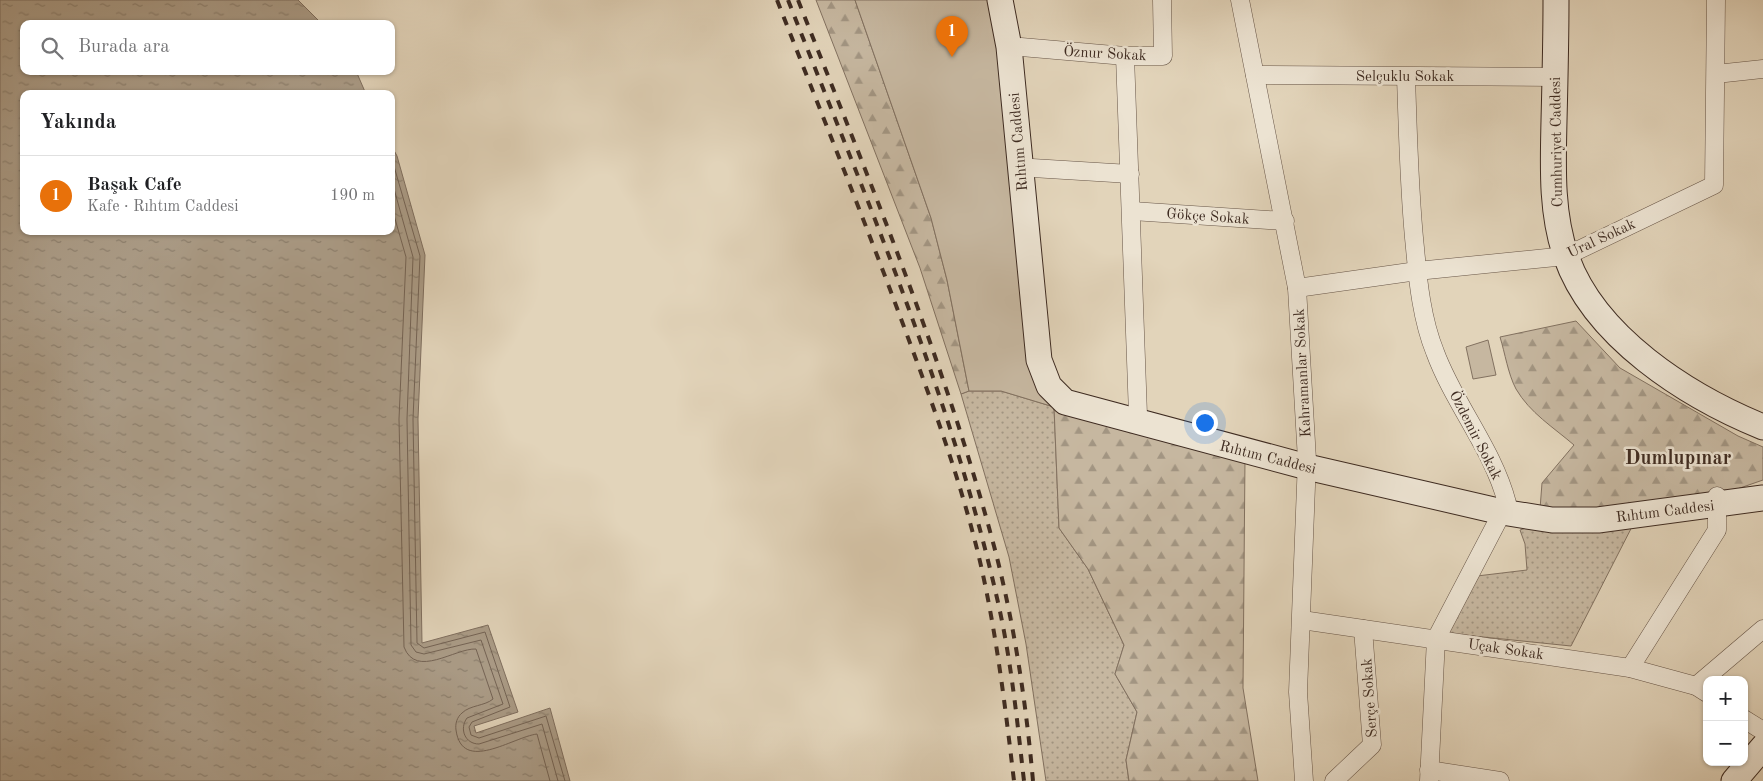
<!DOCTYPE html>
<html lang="tr">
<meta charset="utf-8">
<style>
:root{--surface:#fff;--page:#f2f2f2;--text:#202124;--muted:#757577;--line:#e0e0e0;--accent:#0b8043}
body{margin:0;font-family:"Old Standard TT",serif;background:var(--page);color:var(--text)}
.controls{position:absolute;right:15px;bottom:15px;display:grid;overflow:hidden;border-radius:10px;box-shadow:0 1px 4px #0004}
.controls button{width:45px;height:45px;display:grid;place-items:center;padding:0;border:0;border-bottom:1px solid var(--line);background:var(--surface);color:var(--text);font:25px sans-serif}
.you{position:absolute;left:1204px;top:422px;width:18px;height:18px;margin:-12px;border:4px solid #fff;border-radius:50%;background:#1a73e8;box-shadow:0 0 0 8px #1a73e833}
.badge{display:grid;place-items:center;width:32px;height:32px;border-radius:50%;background:var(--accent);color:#fff;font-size:16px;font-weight:700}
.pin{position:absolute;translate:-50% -41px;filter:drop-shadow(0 1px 2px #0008)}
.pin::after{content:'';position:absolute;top:26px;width:18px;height:15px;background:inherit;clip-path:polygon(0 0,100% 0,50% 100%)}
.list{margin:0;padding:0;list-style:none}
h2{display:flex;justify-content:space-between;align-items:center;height:65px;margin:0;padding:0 20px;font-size:21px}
h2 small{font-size:16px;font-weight:400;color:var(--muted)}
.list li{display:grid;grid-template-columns:32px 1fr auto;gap:15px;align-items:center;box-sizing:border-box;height:80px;padding:0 20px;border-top:1px solid var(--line)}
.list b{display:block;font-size:19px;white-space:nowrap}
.list p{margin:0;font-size:16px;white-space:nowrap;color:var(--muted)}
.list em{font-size:16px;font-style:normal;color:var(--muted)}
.icon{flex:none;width:28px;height:28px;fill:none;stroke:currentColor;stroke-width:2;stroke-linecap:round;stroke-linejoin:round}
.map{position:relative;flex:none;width:1763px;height:781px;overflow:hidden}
.search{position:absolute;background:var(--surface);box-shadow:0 1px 4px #0004;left:20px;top:20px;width:375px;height:55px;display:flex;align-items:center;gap:12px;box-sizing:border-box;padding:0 18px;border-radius:10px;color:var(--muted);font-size:19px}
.panel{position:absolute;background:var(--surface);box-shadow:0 1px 4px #0004;left:20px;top:90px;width:375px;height:145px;border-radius:10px}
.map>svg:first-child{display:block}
.grass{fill:url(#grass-dots);stroke:#827160}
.forest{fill:url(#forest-firs);stroke:#827160}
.park{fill:#c6b7a0;stroke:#827160}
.water{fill:url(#water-ripples);stroke:#7f6e5e}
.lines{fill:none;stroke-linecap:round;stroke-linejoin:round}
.shore{stroke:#746354;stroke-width:1}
.street-casing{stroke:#675547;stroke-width:19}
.secondary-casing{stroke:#3e2b21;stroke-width:27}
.street{stroke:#ece3d2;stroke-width:18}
.secondary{stroke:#ece3d2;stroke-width:25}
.rail{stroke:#3e2b21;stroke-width:4;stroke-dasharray:9 9;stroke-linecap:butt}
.labels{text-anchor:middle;stroke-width:5;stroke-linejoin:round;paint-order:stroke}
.street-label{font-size:15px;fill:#3e2b21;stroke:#ece3d2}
.district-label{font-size:20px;font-weight:bold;fill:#3e2b21;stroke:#ece3d2}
</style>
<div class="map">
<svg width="1763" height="781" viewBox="0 0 1763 781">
<defs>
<pattern id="grass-dots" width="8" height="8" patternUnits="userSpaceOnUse" patternTransform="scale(1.25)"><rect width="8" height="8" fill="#c6b7a0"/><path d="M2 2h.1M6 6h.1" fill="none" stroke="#a29582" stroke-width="1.8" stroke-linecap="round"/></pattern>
<pattern id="forest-firs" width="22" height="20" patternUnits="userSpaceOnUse" patternTransform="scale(1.25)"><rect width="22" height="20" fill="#c6b7a0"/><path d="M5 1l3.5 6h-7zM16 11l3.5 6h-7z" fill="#a29582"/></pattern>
<pattern id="water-ripples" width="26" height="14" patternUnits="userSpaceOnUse" patternTransform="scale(1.25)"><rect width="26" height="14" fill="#aa9b86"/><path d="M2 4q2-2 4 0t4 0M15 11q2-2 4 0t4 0" fill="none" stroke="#8c7f6d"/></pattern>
</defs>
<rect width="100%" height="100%" fill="#e2d4ba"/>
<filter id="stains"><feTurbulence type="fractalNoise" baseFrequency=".004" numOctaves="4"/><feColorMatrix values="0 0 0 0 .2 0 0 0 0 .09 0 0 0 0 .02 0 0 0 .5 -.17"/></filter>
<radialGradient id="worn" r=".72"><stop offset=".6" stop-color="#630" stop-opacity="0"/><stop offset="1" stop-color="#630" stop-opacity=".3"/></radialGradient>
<g class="grass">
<path d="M969,391H1001L1054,407L1059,528L1088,569L1124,645L1115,674L1137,712L1126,760L1129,781H1046L1026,644L1009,557L961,394Z"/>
<path d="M1638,515L1571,646L1444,633L1477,576L1527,570L1525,544L1520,530L1552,520Z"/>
</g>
<g class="forest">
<path d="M816,0H855L931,218L947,280L969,391L961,394L920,268Z"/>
<path d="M1576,321L1620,368L1738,436L1763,447V480L1717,496L1636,507L1540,509L1542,483L1574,445C1553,427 1530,413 1516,389C1508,374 1505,353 1500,337Z"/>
<path d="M1054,407L1245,458L1243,688L1258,781H1129L1126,760L1137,712L1115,674L1124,645L1088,569L1059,528Z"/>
</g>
<g class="park">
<path d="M855,0H992L1054,407L1001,391H969L947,280L931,218Z"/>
<path d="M1488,340L1496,375L1473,379L1466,347Z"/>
</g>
<path class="water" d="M0,0H298L322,24H24V71H356L366,94H24V231H391V145L397,156L425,255L418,419L422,643L488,625L518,712L474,726L476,733L550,708L570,781H0Z"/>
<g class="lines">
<g class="shore">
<path d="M391,156L420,256L413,419L417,643L424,648L485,632L510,707L472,722L469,727L471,735L479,738L546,716L565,781"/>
<path d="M391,178L413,257L407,419L411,645L416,652L424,654L481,640L503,704L467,718C459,729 465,744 479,744L542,724L558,781"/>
<path d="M391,205L406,257L399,419L404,647C416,679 455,648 476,649L493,699C485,706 470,705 462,713C457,717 455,724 456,730C462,774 513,737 537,734L550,781"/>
</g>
<defs>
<g id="street">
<path d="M1240,0L1297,288L1307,460L1298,692L1304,781"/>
<path d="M1021,47L1125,56H1163L1162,0"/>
<path d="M1125,56L1138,415"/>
<path d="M1716,74L1763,69"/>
<path d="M1255,75L1555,77"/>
<path d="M1406,77C1408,134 1409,191 1415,248C1418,282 1422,320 1435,352C1454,404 1493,449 1507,503L1436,639L1429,781"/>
<path d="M1032,168L1130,174"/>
<path d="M1132,211L1285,221"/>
<path d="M1297,288L1417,271L1566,256L1714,185L1716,0"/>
<path d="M1302,620L1630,668L1696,686L1707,693"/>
<path d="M1630,668L1717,530V496"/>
<path d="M1696,686L1763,629"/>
<path d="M1744,719L1763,731"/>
<path d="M1429,770L1500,781"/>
<path d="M1334,781L1372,745L1363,629"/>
</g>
<g id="secondary">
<path d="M1000,0L1009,47L1039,360L1049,386L1065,402L1307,467L1502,512L1552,520H1598L1763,498"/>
<path d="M1556,0C1556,40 1555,81 1554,121C1553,166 1551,213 1566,256C1594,337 1687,396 1763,427"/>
<path d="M1734,781L1763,747"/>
</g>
</defs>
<use href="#street" class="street-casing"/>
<use href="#secondary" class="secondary-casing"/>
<use href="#street" class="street"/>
<use href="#secondary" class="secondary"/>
<g class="rail">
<path d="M777,0C815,97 854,194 891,292C923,378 956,464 978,553C996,628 1005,705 1014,781"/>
<path d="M788,0C865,196 950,392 997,598C1011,658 1017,720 1024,781"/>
<path d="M798,0C869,180 944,359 994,546C1014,622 1026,702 1033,781"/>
</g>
</g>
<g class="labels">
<g class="street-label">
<text transform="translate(1105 53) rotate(3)" y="5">Öznur Sokak</text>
<text x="1405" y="81">Selçuklu Sokak</text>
<text transform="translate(1018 142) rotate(-95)" y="5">Rıhtım Caddesi</text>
<text transform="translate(1556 142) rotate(-91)" y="5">Cumhuriyet Caddesi</text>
<text transform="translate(1208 216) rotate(4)" y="5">Gökçe Sokak</text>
<text transform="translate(1601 238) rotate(-25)" y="5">Ural Sokak</text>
<text transform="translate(1302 373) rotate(-93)" y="5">Kahramanlar Sokak</text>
<text transform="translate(1476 435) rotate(63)" y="5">Özdemir Sokak</text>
<text transform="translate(1268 457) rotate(14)" y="5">Rıhtım Caddesi</text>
<text transform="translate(1665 511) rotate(-7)" y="5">Rıhtım Caddesi</text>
<text transform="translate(1506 649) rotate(8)" y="5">Uçak Sokak</text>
<text transform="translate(1369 698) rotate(-94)" y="5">Serçe Sokak</text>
</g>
<g class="district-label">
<text x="1678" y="464">Dumlupınar</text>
</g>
</g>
<rect width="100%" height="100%" filter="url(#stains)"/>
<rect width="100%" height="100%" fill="url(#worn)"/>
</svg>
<div class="controls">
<button>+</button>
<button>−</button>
</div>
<div class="you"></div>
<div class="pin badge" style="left:952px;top:57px;background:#e8710a">1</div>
<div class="search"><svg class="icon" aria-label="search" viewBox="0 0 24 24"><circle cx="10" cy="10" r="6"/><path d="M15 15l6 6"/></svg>Burada ara</div>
<section class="panel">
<h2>Yakında<small></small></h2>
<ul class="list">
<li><span class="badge" style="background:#e8710a">1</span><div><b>Başak Cafe</b><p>Kafe · Rıhtım Caddesi</p></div><em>190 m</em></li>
</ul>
</section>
</div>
